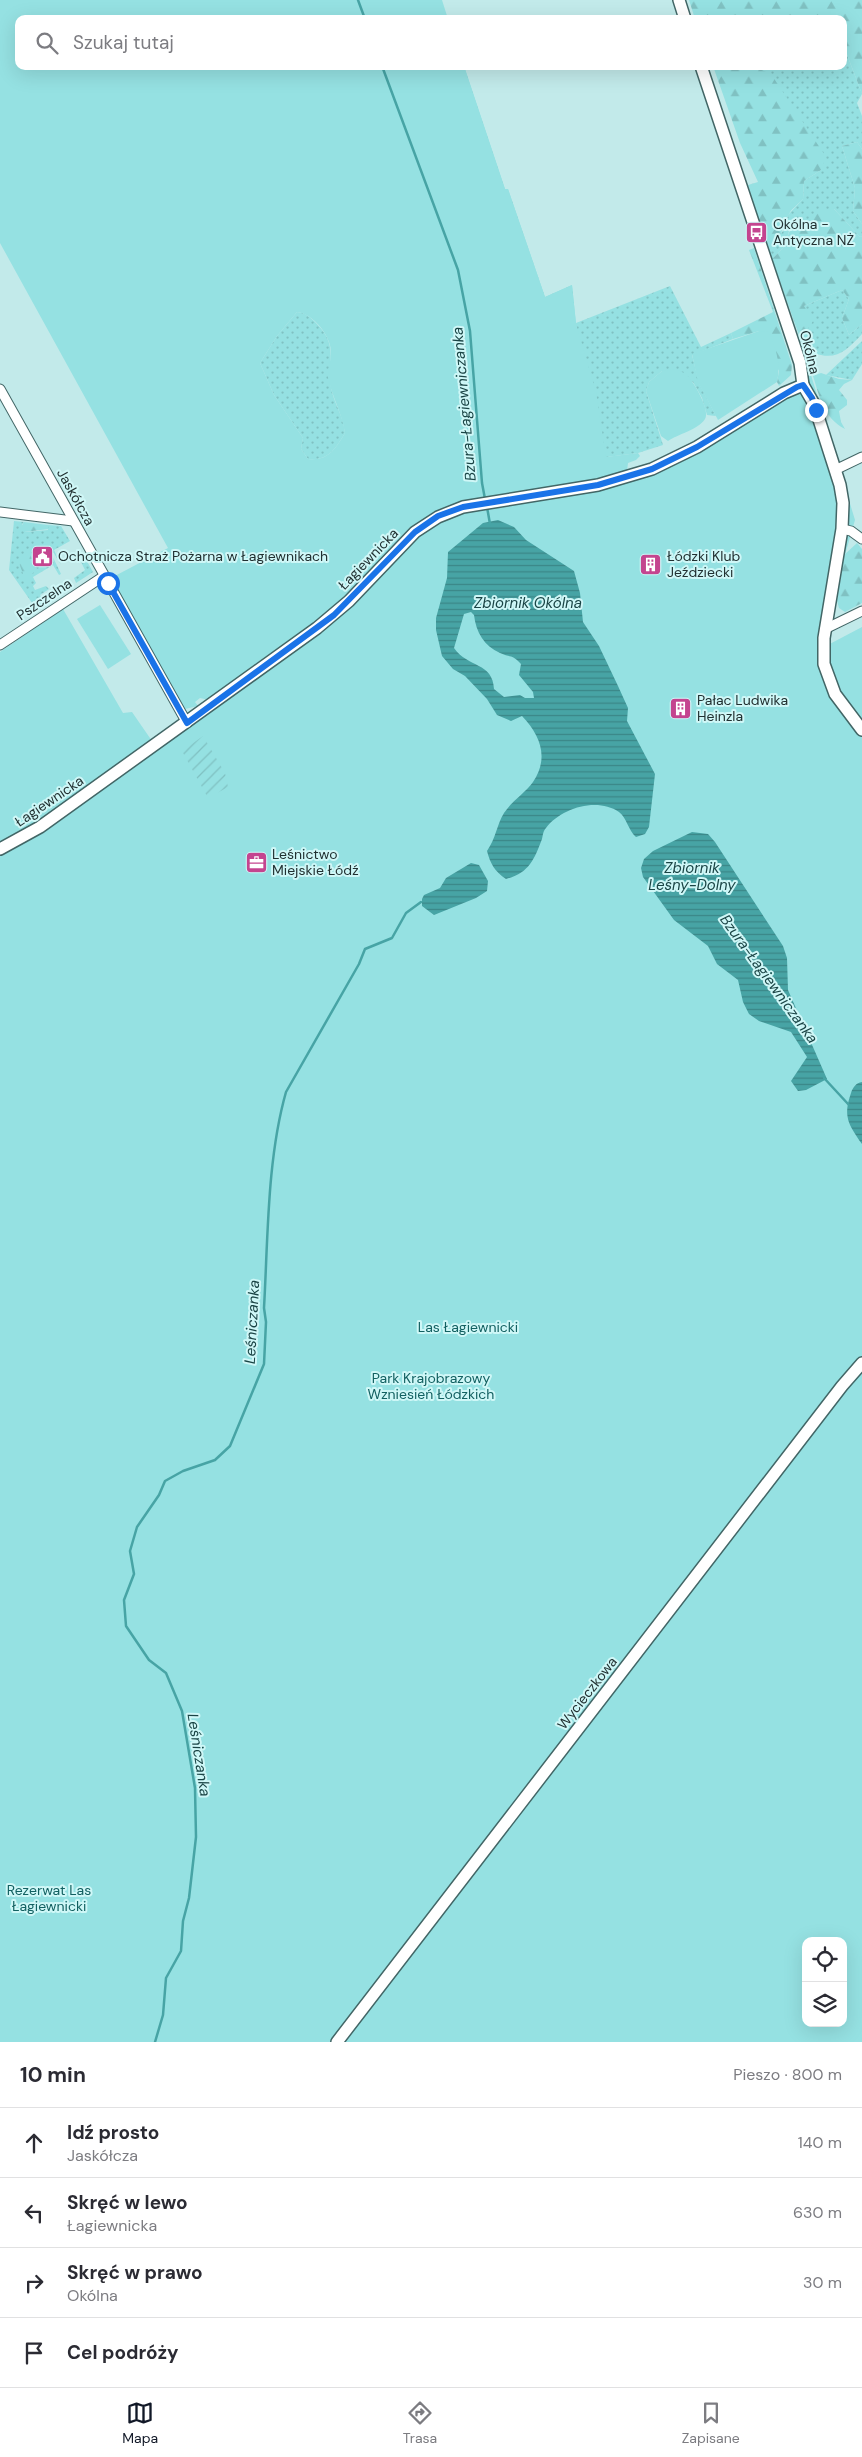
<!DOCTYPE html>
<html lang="pl">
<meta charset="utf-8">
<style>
:root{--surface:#fff;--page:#f2f2f3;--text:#2b2b33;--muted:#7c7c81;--line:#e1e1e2;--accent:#111827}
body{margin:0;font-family:"DM Sans",sans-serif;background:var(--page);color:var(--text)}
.controls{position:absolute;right:15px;bottom:15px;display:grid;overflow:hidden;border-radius:10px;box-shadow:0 5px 20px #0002}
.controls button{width:45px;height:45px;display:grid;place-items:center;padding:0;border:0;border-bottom:1px solid var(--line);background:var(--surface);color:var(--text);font:25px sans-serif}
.stop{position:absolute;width:15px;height:15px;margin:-11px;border:4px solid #1a73e8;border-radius:50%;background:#fff}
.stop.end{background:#1a73e8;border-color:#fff;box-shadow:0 1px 5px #0008}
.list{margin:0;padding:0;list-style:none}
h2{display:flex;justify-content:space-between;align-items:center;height:65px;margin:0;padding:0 20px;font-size:21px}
h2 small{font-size:16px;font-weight:400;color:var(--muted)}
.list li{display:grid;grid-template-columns:32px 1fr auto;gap:15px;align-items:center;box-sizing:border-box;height:70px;padding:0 20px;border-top:1px solid var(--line)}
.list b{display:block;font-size:19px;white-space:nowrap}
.list p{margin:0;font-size:16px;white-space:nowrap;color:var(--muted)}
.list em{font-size:16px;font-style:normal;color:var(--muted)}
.icon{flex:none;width:28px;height:28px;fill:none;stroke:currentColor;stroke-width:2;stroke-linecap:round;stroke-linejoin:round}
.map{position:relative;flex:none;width:862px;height:2042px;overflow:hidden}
.search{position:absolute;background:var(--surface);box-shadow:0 5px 20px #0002;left:15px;right:15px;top:15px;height:55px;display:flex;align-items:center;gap:12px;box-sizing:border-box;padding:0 18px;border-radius:10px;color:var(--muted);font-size:19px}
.sheet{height:345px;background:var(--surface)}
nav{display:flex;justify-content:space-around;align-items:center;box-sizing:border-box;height:70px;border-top:1px solid var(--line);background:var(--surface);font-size:14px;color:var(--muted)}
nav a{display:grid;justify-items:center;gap:2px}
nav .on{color:var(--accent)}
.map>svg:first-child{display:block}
.grass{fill:url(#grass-dots)}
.forest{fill:url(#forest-firs)}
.park{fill:#95e1e2;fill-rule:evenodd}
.garden{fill:url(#garden-furrows)}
.water{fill:url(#water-rules);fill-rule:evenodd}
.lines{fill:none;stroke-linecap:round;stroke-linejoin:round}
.stream{stroke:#47a4a5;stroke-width:2.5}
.street-casing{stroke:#426666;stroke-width:11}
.secondary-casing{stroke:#426666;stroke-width:14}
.street{stroke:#fff;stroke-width:9}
.secondary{stroke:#fff;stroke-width:11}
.route{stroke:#1a73e8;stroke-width:6}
.labels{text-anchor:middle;stroke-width:4;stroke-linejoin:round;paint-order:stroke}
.poi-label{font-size:14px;fill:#213031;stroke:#cff7f7;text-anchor:start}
.street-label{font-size:14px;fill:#213031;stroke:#cff7f7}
.park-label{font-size:14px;fill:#126061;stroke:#cff7f7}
.water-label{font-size:15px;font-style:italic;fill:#1a4445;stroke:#cff7f7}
</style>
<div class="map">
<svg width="862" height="2042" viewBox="0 0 862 2042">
<defs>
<pattern id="grass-dots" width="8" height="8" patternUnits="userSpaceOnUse" patternTransform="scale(1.25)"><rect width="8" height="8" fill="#95e1e2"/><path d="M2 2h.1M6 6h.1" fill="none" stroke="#80c1c2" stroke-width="1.8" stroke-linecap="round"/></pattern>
<pattern id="forest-firs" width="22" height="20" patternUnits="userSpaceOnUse" patternTransform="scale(1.25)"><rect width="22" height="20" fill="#95e1e2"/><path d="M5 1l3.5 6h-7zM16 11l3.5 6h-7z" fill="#80c1c2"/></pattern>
<pattern id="garden-furrows" width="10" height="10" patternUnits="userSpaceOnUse" patternTransform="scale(1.25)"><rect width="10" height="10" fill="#95e1e2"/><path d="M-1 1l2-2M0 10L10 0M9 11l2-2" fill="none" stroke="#80c1c2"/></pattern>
<pattern id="water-rules" width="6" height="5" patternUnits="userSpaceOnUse" patternTransform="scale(1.25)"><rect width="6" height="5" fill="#47a4a5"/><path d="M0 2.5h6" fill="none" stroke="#3b8687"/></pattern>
</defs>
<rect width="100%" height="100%" fill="#c2eaea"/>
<g class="grass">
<path d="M843,44L862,94L857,103L862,116V149L857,142L842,146L855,188L853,211L862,224V236L860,237L834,209L789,231L785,246L772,259L767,248L783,231L788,215L803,199L804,181L821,170L759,66H843Z"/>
<path d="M370,66H464L505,189H508L545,297L572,285L576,323L670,286L701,347L731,333L733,339L692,355L699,383L716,416L707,415L702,398L693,382L662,371L649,382L646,391L663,445L638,453L599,458Z"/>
<path d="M842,290L849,299L842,318L849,335L862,324V334C846,351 837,361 813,353L807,330L804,306Z"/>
<path d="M297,312C306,313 310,317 316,323C341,347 325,364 332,392C336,407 343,416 345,433C335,449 329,461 308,459L301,449L303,438L274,395L260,363L277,336Z"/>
<path d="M862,341V364L852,380L826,375Z"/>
<path d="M14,521L24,522L22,524L25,532L48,530V525L61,526L70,541L54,550L61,565L49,545L50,551L61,574L59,575L53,565L33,577L36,583L33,586L35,590L46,586L49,589L40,595L43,601L69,588L37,610L9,570Z"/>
<path d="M83,554L93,572L76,583L74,578L85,570L78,556Z"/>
</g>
<g class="forest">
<path d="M689,0H862V94L843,44V19H695Z"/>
<path d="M713,66H759V69L771,74L826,157L821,170L804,181L803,199C799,204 792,208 789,214C780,227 785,239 767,248L748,185L758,182L740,143Z"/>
<path d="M857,142L862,149V224L853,211L855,188L842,146Z"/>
<path d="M834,209L860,237L862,236V324L849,335L842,318L849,299L842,290L804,306L813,321L807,330L813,353L807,358L772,259L785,246L789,232L822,210Z"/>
<path d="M754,248L792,365L791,375L779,386L777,382L779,371L759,331L733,339L731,333L773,312L749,250Z"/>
<path d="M821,373L839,379L852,380L844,384L839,390L847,400V405L839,411L841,422L845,429C823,417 820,398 813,376Z"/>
<path d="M24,522L48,525L49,529L24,532L21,527Z"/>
<path d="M857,543L862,549V603L845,612L839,608L837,601L844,555Z"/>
<path d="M26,554H30L36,570L30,576L29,581L25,579L18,560Z"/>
</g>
<g class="park">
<path d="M0,0H442L448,19H19V66H464L505,189H508L545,297L572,285L576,324L596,392L606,457L638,453L640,456L636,460L628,463L627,471L610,477L561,486L661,470L811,375L855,520L821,638L824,647L862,627V2042H0V652L63,609L123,713L132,712L152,741L209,700L200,698L195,702L198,706L185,709L111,578L168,548L0,243ZM297,312C314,314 332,337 331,354C331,362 327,370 328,377C332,397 342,413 345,433C335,449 329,461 308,459L301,449L303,438L274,395L260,363L277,336ZM806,1941H843V2023H806Z"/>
<path d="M759,331L769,332C776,349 781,363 777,382L718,420L698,382L692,354Z"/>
<path d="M675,369C679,371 683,372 686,374C693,380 711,411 705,419C698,430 678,434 668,441L661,436L646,391L649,382L662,371Z"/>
<path d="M100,605L131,654L108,669L77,619Z"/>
</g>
<path class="garden" d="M203,736L225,773L228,787L208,798L182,751Z"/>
<g class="water">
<path d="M498,520L514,527L526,540L574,571L580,593L583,622L599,646L618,686L628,708L627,721L655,774L649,827L645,834L636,837C628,830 627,818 619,812C597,797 561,808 546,828C543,831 543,835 542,839C534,860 529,873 506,879C495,872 490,863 487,851C496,838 497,824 504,813C512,801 525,793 533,782C549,758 541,736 522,716L511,721L497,715L487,699L465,676L453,669L442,656L436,630V618L447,578L448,552L483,523ZM471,612L474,615C476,632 484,646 500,653C511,658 512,654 521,664L519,675L533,692L534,698H525L520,695L504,697L494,689C493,662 468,668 454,648L464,614Z"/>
<path d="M692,832L708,834L715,842L783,946L787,958L788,990L827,1079L806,1090L798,1091L791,1081L807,1057L791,1032L759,1021L749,1014L743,1002L738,980L717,964L708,946L674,920L643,877L641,868L644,859L653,851Z"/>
<path d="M471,863L479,865L488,881L487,891L476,898L434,915L422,906V899L424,895L440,888L446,878Z"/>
<path d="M862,1082V1144C848,1124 843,1116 851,1093C853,1087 856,1083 862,1082Z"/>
</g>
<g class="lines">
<g class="stream">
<path d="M358,0L365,19"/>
<path d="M382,66L458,270L470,331L482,483L485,499"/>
<path d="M487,507L490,524"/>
<path d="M824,1078L849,1105"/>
<path d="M155,2042L163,2015L166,1978L181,1951L183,1921L189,1898L196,1837L195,1788L182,1711L166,1673L149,1660L126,1626L124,1600L134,1574L130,1551L137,1527L159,1495L165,1481L183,1471L215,1460L230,1446L264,1364L266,1322L264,1308C268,1238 267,1159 286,1092L359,964L365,949L392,938L406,913L421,902"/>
</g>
<defs>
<g id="street">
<path d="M0,389L187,723"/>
<path d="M835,470L862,457"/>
<path d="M0,512L73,521"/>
<path d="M842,529L851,531L862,539"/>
<path d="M825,629L862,611"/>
<path d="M0,645L104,576"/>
</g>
<g id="secondary">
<path d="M679,0L685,19"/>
<path d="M701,66L800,363L803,385L814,404L840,485L843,503L842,529L824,638V664L835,694L862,730"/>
<path d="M0,849L40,827L317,628L349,601L415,532L438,517L463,507L598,485L652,469L697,447L784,393L803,385"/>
<path d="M337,2042L842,1386L862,1363"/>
</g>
</defs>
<use href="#street" class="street-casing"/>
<use href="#secondary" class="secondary-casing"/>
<use href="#street" class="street"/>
<use href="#secondary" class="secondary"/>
</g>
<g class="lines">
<path class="route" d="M108,583L187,723L334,615L415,532L438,516L463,507L598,485L652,469L697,447L797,387L803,385L812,398L816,410"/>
</g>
<defs>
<symbol id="bus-square" viewBox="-11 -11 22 22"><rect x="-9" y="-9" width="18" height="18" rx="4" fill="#c4448f" stroke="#cff7f7"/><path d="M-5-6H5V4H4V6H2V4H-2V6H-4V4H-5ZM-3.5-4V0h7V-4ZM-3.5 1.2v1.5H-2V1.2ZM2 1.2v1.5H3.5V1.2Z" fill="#fff"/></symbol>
<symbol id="civic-square" viewBox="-11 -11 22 22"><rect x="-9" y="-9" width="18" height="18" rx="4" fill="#c4448f" stroke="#cff7f7"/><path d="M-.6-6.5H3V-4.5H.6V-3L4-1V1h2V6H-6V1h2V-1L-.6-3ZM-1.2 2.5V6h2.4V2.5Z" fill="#fff"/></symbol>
<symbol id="building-square" viewBox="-11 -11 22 22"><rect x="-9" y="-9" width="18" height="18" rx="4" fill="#c4448f" stroke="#cff7f7"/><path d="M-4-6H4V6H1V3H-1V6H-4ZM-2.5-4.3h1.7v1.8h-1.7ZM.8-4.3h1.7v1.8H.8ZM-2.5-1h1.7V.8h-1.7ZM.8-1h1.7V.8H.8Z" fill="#fff"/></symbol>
<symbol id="office-square" viewBox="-11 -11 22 22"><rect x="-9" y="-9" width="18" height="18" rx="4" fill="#c4448f" stroke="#cff7f7"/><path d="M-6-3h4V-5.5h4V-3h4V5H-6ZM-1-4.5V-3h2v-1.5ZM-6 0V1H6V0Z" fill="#fff"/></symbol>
</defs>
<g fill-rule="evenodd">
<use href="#bus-square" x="744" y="220" width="25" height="25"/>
<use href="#civic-square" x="30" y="544" width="25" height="25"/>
<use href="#building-square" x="638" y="552" width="25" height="25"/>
<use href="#building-square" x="668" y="696" width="25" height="25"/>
<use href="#office-square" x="244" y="850" width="25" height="25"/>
</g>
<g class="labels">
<g class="poi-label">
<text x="773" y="229">Okólna -<tspan x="773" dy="16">Antyczna NŻ</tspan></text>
<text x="58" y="561">Ochotnicza Straż Pożarna w Łagiewnikach</text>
<text x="667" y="561">Łódzki Klub<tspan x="667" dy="16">Jeździecki</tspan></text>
<text x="697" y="705">Pałac Ludwika<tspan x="697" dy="16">Heinzla</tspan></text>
<text x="272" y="859">Leśnictwo<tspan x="272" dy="16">Miejskie Łódź</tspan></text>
</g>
<g class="street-label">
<text transform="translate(810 352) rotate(76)" y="5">Okólna</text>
<text transform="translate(76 497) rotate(61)" y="5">Jaskółcza</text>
<text transform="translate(368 559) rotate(-46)" y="5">Łagiewnicka</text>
<text transform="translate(44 599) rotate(-34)" y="5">Pszczelna</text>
<text transform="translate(49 801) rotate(-34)" y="5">Łagiewnicka</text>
<text transform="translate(587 1693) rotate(-52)" y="5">Wycieczkowa</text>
</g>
<g class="park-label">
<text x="468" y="1332">Las Łagiewnicki</text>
<text x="431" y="1383">Park Krajobrazowy<tspan x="431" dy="16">Wzniesień Łódzkich</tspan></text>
<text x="49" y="1895">Rezerwat Las<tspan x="49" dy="16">Łagiewnicki</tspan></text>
</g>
<g class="water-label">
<text transform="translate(464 404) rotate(-95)" y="5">Bzura-Łagiewniczanka</text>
<text x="528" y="608">Zbiornik Okólna</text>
<text x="692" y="873">Zbiornik<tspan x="692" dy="17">Leśny-Dolny</tspan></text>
<text transform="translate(769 979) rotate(54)" y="5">Bzura-Łagiewniczanka</text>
<text transform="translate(252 1322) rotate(-87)" y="5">Leśniczanka</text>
<text transform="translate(199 1755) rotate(81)" y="5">Leśniczanka</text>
</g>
</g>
</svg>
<div class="controls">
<button><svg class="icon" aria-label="locate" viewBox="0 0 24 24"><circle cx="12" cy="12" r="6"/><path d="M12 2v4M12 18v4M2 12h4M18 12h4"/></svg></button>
<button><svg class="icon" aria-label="layers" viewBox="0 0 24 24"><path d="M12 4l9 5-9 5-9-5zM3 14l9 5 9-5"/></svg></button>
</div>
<div class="stop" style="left:108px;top:583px"></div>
<div class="stop end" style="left:816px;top:410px"></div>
<div class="search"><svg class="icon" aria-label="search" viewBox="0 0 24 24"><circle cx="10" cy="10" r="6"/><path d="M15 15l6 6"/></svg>Szukaj tutaj</div>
</div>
<section class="sheet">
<h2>10 min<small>Pieszo · 800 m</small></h2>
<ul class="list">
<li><svg class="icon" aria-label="ahead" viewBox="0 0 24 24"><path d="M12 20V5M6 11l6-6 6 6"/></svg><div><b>Idź prosto</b><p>Jaskółcza</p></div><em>140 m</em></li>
<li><svg class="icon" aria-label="left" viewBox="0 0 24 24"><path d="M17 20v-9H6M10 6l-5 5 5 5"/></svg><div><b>Skręć w lewo</b><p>Łagiewnicka</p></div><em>630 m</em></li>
<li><svg class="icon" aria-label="right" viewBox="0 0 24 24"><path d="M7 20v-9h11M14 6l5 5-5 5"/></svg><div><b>Skręć w prawo</b><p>Okólna</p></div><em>30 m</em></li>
<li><svg class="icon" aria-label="arrive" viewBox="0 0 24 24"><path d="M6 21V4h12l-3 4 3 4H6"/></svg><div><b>Cel podróży</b></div></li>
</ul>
</section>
<nav>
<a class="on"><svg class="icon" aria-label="map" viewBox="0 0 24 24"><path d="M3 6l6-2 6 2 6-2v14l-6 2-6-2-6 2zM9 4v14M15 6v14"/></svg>Mapa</a>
<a><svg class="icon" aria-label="directions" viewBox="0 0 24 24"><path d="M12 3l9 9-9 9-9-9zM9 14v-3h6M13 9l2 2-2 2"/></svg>Trasa</a>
<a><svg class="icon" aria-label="saved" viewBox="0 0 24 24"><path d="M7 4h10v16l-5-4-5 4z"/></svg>Zapisane</a>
</nav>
